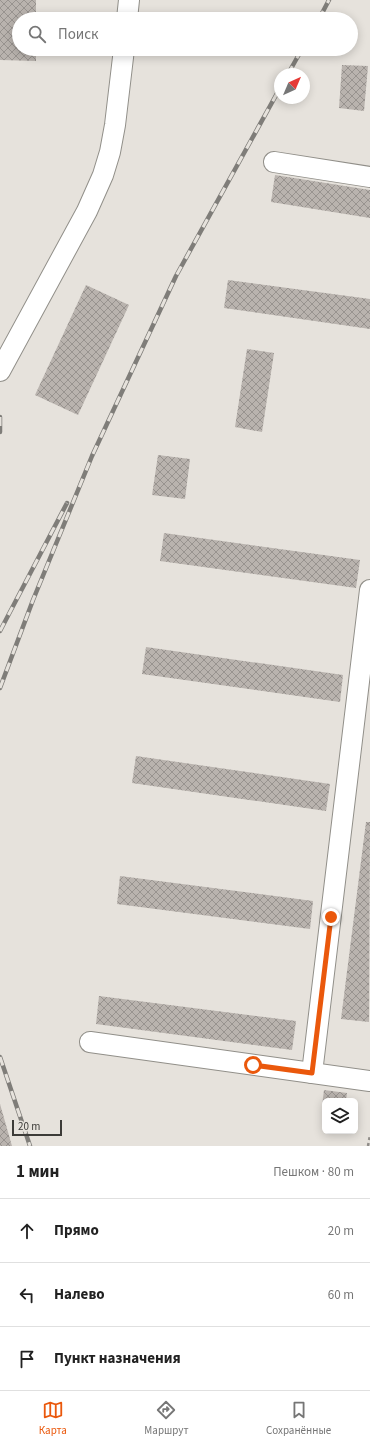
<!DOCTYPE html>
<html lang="ru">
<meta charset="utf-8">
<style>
:root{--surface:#fff;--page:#f6f6f6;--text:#222;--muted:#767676;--line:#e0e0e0;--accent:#ea580c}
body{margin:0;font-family:"Source Sans 3",sans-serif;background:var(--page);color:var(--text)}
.controls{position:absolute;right:12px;bottom:12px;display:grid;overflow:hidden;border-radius:6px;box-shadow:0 2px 10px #0003}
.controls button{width:36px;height:36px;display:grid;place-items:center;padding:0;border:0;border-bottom:1px solid var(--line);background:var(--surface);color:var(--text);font:20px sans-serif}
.compass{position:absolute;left:274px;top:68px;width:36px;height:36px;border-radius:50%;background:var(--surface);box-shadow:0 2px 10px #0003;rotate:44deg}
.scale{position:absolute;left:12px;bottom:10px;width:50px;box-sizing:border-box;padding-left:4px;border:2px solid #3c3b38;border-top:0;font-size:11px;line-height:14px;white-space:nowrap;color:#3c3b38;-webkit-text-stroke:3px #e6e2dc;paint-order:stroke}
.stop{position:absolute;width:12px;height:12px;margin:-9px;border:3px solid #ea580c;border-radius:50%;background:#fff}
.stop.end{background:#ea580c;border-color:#fff;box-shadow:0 1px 4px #0008}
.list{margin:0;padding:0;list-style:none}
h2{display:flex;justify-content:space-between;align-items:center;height:52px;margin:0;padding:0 16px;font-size:17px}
h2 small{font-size:13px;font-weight:400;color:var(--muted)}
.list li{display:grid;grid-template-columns:26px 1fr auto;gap:12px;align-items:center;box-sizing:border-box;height:64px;padding:0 16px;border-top:1px solid var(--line)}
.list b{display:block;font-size:15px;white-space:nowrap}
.list em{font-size:13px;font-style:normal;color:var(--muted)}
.icon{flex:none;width:22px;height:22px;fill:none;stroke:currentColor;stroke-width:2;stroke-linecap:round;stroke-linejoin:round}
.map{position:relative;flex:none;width:370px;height:1146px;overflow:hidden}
.search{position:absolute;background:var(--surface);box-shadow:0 2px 10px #0003;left:12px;right:12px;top:12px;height:44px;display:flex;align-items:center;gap:10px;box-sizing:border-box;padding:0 14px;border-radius:22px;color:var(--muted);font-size:15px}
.sheet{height:244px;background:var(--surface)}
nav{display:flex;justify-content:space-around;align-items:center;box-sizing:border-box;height:56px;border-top:1px solid var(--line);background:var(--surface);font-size:11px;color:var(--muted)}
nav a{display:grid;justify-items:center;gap:2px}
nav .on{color:var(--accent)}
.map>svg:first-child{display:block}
.building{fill:url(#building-cross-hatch)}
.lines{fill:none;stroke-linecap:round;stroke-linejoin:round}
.minor-casing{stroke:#918f89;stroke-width:22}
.path{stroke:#8f8c88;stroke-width:2.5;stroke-dasharray:3 3;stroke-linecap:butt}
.minor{stroke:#fff;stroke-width:20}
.rail-casing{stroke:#7f7d79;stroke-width:4.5}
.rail{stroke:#e6e2dc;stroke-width:3;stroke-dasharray:9;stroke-linecap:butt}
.route{stroke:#ea580c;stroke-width:5}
</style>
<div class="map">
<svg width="370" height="1146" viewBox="0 0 370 1146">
<defs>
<pattern id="building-cross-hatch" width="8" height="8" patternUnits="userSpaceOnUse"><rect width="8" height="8" fill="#b9b3ae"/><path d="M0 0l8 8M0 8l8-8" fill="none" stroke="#98938f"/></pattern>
</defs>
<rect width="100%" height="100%" fill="#e6e2dc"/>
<g class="building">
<path d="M0,0H36V19H19V49H36V61L0,60Z"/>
<path d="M342,65L368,66L364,111L339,108Z"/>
<path d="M275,175L370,190V218L271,202Z"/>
<path d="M228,280L370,299V329L224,308Z"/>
<path d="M86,285L129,305L78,415L35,395Z"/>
<path d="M247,349L274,353L262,432L235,427Z"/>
<path d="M158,455L190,459L185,499L152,495Z"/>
<path d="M164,533L360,560L356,588L160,561Z"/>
<path d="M146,647L343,675L340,702L142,674Z"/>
<path d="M136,756L330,784L326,811L132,783Z"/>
<path d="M366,822H370L369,1022L341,1019Z"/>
<path d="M120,876L313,901L310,929L117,904Z"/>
<path d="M99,996L296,1021L292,1050L96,1024Z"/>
<path d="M324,1090L347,1093L346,1101H325V1107L322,1106Z"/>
<path d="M0,1104L12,1146H0Z"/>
</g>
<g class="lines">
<defs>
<g id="minor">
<path d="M127,19L129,0"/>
<path d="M274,162L370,177"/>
<path d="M0,371L87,211L103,175L110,152L115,125L124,49"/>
<path d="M90,1042L370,1081"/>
<path d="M312,1073L370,590"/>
</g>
</defs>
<use href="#minor" class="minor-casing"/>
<path class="path" d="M368,1146L370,1135"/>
<use href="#minor" class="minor"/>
<defs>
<g id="rail">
<path d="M319,19L329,0"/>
<path d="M288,74L302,49"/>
<path d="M0,417V432"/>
<path d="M0,631L67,503"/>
<path d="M0,688L33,600L92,456L176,276L280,88"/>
<path d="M0,1057L30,1146"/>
</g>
</defs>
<use href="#rail" class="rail-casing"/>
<use href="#rail" class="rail"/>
</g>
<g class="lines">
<path class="route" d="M253,1065L312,1073L331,917"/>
</g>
</svg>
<div class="controls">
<button><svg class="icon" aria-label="layers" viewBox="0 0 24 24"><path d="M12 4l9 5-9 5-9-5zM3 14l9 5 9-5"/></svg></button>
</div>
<svg class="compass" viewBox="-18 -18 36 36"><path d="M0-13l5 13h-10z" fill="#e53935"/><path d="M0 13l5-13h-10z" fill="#767676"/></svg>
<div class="scale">20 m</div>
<div class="stop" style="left:253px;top:1065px"></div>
<div class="stop end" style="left:331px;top:917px"></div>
<div class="search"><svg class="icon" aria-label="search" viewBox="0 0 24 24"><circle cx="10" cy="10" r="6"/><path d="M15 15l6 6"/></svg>Поиск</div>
</div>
<section class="sheet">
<h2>1 мин<small>Пешком · 80 m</small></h2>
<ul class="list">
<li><svg class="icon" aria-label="ahead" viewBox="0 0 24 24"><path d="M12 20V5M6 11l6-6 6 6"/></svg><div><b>Прямо</b></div><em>20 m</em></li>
<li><svg class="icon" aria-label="left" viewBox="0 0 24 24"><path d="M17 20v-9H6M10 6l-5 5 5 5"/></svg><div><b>Налево</b></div><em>60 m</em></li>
<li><svg class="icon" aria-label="arrive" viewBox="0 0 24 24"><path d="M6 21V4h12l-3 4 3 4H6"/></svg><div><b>Пункт назначения</b></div></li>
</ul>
</section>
<nav>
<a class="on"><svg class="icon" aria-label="map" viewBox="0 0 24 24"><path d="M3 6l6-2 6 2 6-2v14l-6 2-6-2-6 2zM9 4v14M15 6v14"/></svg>Карта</a>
<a><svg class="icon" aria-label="directions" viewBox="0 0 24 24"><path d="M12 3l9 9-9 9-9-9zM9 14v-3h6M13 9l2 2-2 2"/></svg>Маршрут</a>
<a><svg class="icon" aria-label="saved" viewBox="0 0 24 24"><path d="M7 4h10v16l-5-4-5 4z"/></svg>Сохранённые</a>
</nav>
